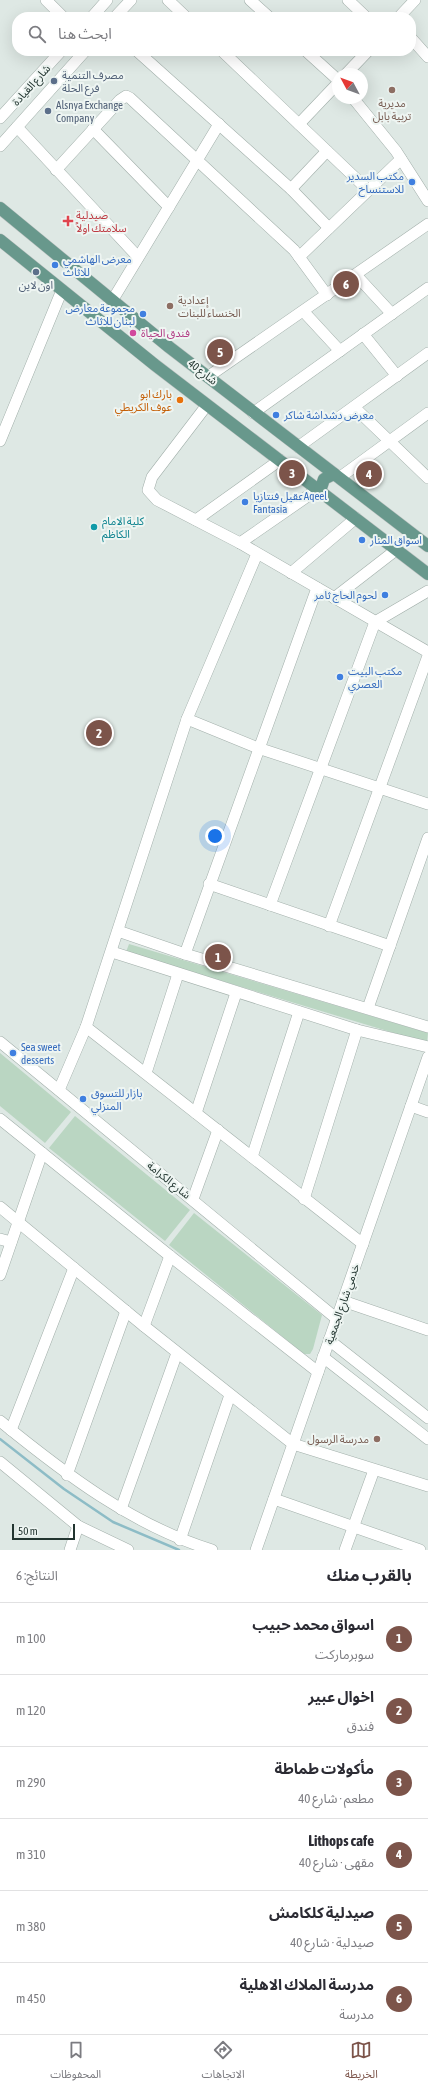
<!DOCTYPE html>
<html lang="ar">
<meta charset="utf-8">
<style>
:root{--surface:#fff;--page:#f7f7f7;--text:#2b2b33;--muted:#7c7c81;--line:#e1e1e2;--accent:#7c544a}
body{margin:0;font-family:"Asap Condensed","Noto Sans Arabic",sans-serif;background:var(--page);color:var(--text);direction:rtl}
.compass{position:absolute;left:332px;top:68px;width:36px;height:36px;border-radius:50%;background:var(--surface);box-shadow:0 4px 16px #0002;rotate:311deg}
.scale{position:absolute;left:12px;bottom:10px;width:63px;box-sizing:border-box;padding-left:4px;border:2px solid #223530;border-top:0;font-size:11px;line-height:14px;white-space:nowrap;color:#223530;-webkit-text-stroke:3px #eef5f2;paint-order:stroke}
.you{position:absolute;left:215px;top:836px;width:14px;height:14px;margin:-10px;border:3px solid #fff;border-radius:50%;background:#1a73e8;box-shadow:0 0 0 6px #1a73e833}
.badge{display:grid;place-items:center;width:26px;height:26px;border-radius:50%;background:var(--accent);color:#fff;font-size:13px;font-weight:700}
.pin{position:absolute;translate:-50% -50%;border:2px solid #fff;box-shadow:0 1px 4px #0006}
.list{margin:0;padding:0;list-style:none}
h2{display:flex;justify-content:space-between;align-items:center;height:52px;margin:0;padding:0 16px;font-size:17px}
h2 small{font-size:13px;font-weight:400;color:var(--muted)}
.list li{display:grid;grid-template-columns:26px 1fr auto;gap:12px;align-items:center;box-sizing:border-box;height:72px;padding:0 16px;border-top:1px solid var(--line)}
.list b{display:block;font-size:15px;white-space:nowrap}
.list p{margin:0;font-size:13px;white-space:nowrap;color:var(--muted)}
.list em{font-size:13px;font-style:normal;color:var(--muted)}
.icon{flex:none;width:22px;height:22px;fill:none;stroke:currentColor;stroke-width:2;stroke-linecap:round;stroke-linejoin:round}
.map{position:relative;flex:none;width:428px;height:1550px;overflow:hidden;direction:ltr}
.search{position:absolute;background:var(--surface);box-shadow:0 4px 16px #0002;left:12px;right:12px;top:12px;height:44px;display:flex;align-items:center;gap:10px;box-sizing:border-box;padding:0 14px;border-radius:16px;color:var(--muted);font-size:15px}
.sheet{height:484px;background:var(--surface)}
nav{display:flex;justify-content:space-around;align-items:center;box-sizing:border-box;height:56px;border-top:1px solid var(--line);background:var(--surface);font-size:11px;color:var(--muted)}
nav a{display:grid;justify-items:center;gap:2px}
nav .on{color:var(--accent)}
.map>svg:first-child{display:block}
.green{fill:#bad6c2}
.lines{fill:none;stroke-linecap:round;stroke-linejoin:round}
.stream{stroke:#8dbcc6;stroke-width:2.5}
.minor-casing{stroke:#a2afaa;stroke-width:12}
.major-casing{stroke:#bdc2c1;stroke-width:13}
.minor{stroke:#fff;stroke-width:11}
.major{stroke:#68988c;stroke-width:12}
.service-dot{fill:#5c6f8a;stroke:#eef5f2;stroke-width:1.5}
.education-dot{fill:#8d6e63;stroke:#eef5f2;stroke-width:1.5}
.shop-dot{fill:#3f7fe0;stroke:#eef5f2;stroke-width:1.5}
.health-dot{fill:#e0444e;stroke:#eef5f2;stroke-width:1.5}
.hotel-dot{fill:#d1479c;stroke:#eef5f2;stroke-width:1.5}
.food-dot{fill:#e8710a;stroke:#eef5f2;stroke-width:1.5}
.culture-dot{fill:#0f9aa8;stroke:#eef5f2;stroke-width:1.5}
.labels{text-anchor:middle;stroke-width:4;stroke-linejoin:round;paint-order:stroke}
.service-label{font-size:11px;fill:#4e5e75;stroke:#eef5f2;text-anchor:start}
.street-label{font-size:11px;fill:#223530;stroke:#eef5f2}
.education-label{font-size:11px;fill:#785e54;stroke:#eef5f2}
.shop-label{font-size:11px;fill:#366cbe;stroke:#eef5f2;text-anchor:start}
.health-label{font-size:11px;fill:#be3a42;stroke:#eef5f2;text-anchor:start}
.hotel-label{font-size:11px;fill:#b23c85;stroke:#eef5f2;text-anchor:start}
.food-label{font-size:11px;fill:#c56008;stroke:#eef5f2;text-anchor:end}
.culture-label{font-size:11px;fill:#0d838f;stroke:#eef5f2;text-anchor:start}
</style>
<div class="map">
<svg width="428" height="1550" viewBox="0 0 428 1550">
<rect width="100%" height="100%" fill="#dee8e4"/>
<g class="green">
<path d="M129,944L428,1033L427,1043L126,952Z"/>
<path d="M0,1053L71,1112L45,1143L0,1106Z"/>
<path d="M75,1116L190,1210L165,1241L49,1148Z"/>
<path d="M194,1213L322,1315L313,1349L310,1354H304L169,1245Z"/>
</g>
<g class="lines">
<path class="stream" d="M0,1439L64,1489L113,1522L179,1550"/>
<defs>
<g id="minor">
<path d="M46,0L63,17"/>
<path d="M168,0L186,17"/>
<path d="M250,0L269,17"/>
<path d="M348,0L366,17"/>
<path d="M92,17L107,0"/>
<path d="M115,17L131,0"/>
<path d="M399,17L415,0"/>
<path d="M411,38L428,57"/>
<path d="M137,51L291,189L329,228"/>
<path d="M222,51L368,190"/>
<path d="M306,51L338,80"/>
<path d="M346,74L368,51"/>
<path d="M353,98L396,151L428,201"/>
<path d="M0,118L61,51"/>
<path d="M299,124L338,83"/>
<path d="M17,127L138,257"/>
<path d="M93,129L169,207"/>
<path d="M0,146L85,51"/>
<path d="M56,170L120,100L126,96L130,98L294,250L327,295"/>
<path d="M291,189L327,151"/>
<path d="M299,257L401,159"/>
<path d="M356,275L392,314"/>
<path d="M112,301L219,124"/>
<path d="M304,312L340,351"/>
<path d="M363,334L397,376"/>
<path d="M209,376L428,224"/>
<path d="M207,405L152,477L148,490L157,500L240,543L428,652"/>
<path d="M354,407L428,478"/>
<path d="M253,413L428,288"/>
<path d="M0,441L62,290"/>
<path d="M298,447L428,353"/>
<path d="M339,478L428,413"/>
<path d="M196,520L280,460"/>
<path d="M240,543L318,489"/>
<path d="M291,573L356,518"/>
<path d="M334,598L396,550"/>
<path d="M187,719L258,748L428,804"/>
<path d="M209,884L390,946"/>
<path d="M270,905L375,622L428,591"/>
<path d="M329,926L428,656"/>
<path d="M118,931L185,954L428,1027"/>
<path d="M112,952L357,1030L428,1047"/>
<path d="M185,954L317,588"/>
<path d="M368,1008L428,838"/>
<path d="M86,1027L363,1244"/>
<path d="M0,1042L337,1319"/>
<path d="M146,1073L178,974"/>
<path d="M59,1090L86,1027L187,719L257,554"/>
<path d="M411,1106L428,1112"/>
<path d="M196,1113L236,993"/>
<path d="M0,1119L170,1256L318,1372"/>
<path d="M252,1157L299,1012"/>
<path d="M193,1199L218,1130"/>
<path d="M304,1199L357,1030"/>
<path d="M0,1207L144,1326L293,1444L428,1486"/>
<path d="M0,1239L11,1242"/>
<path d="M0,1275L42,1153"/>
<path d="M343,1301L428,1330"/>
<path d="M144,1326L170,1256"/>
<path d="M329,1340L428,1418"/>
<path d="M323,1357L428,1439"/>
<path d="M0,1421C65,1474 132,1525 212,1550"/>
<path d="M11,1430L74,1268"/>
<path d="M0,1462L78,1526L128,1550"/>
<path d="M67,1475L126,1311"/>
<path d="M274,1499L420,1550"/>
<path d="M121,1509L177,1353"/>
<path d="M180,1540L230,1395"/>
<path d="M70,1550L78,1526"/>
<path d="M256,1550L428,1057"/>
<path d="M345,1550L374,1470"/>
</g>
<g id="major">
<path d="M0,208L169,347L428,546"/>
<path d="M0,240L155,365L428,574"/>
<path d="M320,491L324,479L334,474"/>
</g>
</defs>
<use href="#minor" class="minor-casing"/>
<use href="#major" class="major-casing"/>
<use href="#minor" class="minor"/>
<use href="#major" class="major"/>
</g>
<g class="service-dot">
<circle cx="54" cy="81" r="4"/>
<circle cx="48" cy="111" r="4"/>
<circle cx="36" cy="272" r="4"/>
</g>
<g class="education-dot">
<circle cx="392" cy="90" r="4"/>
<circle cx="170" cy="306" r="4"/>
<circle cx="377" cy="1439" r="4"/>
</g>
<g class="shop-dot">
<circle cx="412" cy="182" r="4"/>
<circle cx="55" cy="265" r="4"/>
<circle cx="143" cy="314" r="4"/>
<circle cx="276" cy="415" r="4"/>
<circle cx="245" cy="502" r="4"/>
<circle cx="362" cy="540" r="4"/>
<circle cx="385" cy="595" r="4"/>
<circle cx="340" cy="677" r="4"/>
<circle cx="13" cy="1053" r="4"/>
<circle cx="83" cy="1099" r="4"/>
</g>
<path class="health-dot" d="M66 215h4v4h4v4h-4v4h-4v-4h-4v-4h4z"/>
<circle class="hotel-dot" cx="133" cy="333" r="4"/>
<circle class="food-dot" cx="180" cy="400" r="4"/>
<circle class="culture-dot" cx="94" cy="527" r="4"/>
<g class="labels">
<g class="service-label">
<text x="62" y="79">مصرف التنمية<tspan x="62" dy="13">فرع الحلة</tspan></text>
<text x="56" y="109">Alsnya Exchange<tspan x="56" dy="13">Company</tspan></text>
<text x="36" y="289" text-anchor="middle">اون لاين</text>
</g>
<g class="street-label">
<text transform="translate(31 85) rotate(-48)" y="4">شارع القيادة</text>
<text transform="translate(203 372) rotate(38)" y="4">شارع 40</text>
<text transform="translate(169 1180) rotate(39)" y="4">شارع الكرامة</text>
<text transform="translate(342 1304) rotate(-71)" y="4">خدمي شارع الجمعية</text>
</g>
<g class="education-label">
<text x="392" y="107">مديرية<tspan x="392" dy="13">تربية بابل</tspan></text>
<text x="178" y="304" text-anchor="start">إعدادية<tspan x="178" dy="13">الخنساء للبنات</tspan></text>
<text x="369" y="1443" text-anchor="end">مدرسة الرسول</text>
</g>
<g class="shop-label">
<text x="404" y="180" text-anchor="end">مكتب السدير<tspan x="404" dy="13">للاستنساخ</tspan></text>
<text x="63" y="263">معرض الهاشمي<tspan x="63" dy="13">للاثاث</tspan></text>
<text x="135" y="312" text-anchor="end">مجموعة معارض<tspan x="135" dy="13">لبنان للاثاث</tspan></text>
<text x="284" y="419">معرض دشداشة شاكر</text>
<text x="253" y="500">عقيل فنتازياAqeel<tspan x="253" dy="13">Fantasia</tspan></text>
<text x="370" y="544">اسواق المنار</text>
<text x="377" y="599" text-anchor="end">لحوم الحاج ثامر</text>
<text x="348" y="675">مكتب البيت<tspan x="348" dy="13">العصري</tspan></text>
<text x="21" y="1051">Sea sweet<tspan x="21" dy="13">desserts</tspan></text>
<text x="91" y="1097">بازار للتسوق<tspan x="91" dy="13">المنزلي</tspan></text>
</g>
<g class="health-label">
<text x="76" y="219">صيدلية<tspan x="76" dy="13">سلامتك اولاً</tspan></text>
</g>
<g class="hotel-label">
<text x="141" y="337">فندق الحياة</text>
</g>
<g class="food-label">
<text x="172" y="398">بارك ابو<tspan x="172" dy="13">عوف الكريطي</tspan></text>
</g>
<g class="culture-label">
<text x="102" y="525">كلية الامام<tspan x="102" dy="13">الكاظم</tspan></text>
</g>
</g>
</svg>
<svg class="compass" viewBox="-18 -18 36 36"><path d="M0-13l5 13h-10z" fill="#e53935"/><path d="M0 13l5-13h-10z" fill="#7c7c81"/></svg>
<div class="scale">50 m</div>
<div class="you"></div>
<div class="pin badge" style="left:218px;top:957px">1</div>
<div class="pin badge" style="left:99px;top:733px">2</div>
<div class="pin badge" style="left:292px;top:473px">3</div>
<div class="pin badge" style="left:369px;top:474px">4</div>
<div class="pin badge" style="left:220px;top:352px">5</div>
<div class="pin badge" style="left:346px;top:284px">6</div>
<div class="search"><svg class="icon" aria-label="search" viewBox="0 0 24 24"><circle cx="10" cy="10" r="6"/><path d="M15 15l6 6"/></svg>ابحث هنا</div>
</div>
<section class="sheet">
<h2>بالقرب منك<small>النتائج: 6</small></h2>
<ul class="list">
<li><span class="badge">1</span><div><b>اسواق محمد حبيب</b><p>سوبرماركت</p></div><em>100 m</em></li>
<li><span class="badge">2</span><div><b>اخوال عبير</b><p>فندق</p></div><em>120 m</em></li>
<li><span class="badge">3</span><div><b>مأكولات طماطة</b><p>مطعم · شارع 40</p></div><em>290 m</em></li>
<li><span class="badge">4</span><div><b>Lithops cafe</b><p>مقهى · شارع 40</p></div><em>310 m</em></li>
<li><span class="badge">5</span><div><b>صيدلية كلكامش</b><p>صيدلية · شارع 40</p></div><em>380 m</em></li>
<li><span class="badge">6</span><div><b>مدرسة الملاك الاهلية</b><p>مدرسة</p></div><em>450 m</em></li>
</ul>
</section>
<nav>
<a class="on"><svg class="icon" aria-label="map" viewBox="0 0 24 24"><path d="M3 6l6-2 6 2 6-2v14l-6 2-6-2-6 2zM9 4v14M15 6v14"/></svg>الخريطة</a>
<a><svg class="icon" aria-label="directions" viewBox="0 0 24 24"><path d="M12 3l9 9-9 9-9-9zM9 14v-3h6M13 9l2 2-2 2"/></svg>الاتجاهات</a>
<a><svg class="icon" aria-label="saved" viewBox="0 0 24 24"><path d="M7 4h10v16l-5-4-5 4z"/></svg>المحفوظات</a>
</nav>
